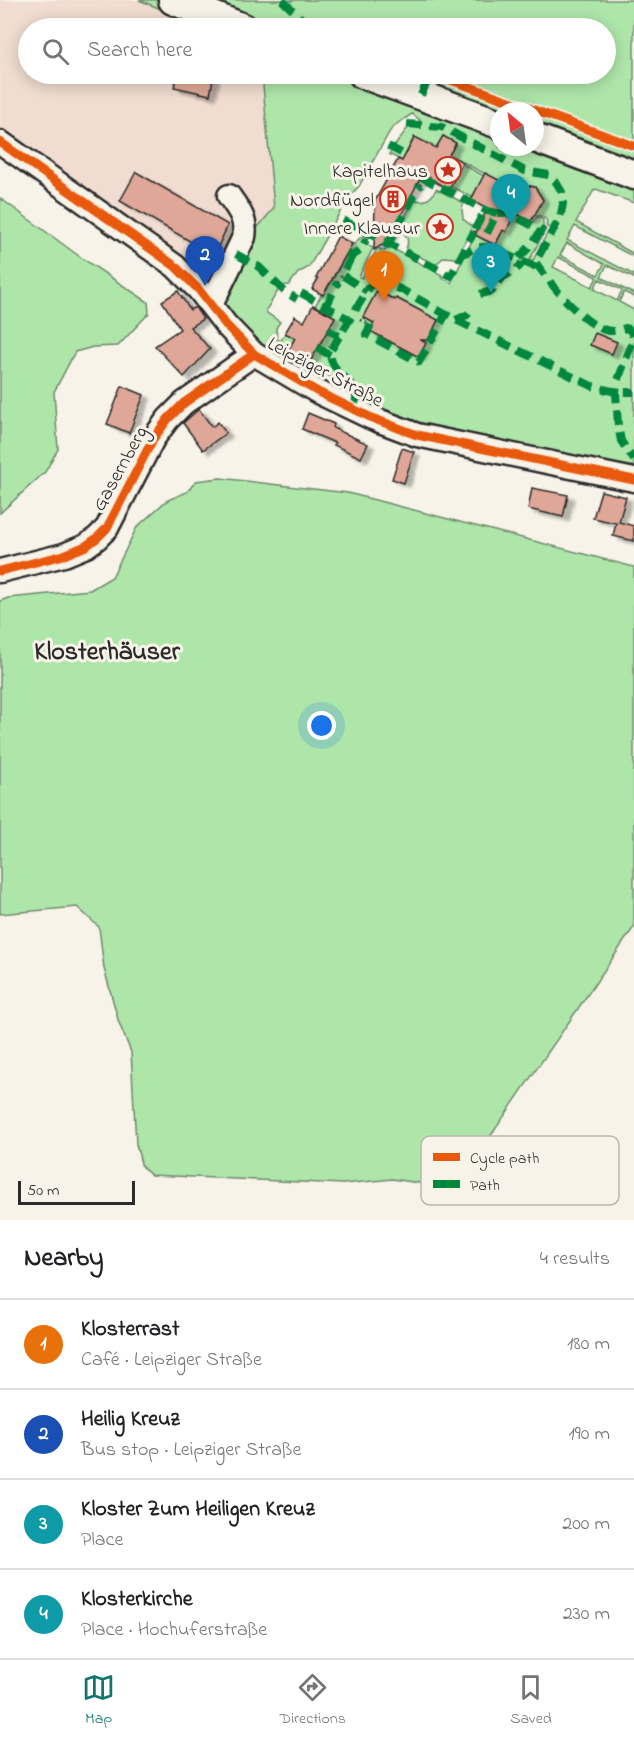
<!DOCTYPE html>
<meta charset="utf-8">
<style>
:root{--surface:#fff;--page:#f2f2f2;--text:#202124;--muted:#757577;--line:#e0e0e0;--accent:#0f766e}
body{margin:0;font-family:"Indie Flower",sans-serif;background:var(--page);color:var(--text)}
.compass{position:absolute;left:490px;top:102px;width:54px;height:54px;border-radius:50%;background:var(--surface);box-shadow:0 3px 15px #0003;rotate:331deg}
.scale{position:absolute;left:18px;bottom:15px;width:117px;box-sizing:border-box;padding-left:6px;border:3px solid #2b2b2b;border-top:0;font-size:16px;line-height:21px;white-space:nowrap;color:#2b2b2b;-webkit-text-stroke:4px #f7f3e8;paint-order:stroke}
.you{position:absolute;left:322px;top:726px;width:21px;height:21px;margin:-15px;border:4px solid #fff;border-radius:50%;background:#1a73e8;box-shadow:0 0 0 9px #1a73e833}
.badge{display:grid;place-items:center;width:39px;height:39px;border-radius:50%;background:var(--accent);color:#fff;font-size:20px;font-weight:700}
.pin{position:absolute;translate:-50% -50px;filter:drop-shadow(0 2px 3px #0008)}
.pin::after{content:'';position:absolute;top:32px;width:21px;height:18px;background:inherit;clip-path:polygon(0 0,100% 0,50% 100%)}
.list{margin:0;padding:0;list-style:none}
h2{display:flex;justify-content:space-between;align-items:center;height:78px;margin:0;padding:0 24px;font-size:26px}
h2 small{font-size:20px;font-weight:400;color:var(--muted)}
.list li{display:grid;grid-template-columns:39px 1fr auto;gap:18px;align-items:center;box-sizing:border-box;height:90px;padding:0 24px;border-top:2px solid var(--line)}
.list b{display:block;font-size:22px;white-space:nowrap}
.list p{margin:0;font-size:20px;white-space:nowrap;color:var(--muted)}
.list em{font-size:20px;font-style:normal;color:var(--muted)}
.icon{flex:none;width:33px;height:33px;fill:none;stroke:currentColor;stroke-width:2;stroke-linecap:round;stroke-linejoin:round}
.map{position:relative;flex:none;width:634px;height:1220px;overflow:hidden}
.search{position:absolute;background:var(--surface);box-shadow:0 3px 15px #0003;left:18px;right:18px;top:18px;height:66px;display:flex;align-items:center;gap:15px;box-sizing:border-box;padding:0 21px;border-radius:33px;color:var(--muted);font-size:22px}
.sheet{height:438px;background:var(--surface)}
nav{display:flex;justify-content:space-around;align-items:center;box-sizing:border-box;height:84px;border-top:2px solid var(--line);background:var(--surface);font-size:16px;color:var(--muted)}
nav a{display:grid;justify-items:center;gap:3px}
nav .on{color:var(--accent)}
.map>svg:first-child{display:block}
.built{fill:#f0dcd0}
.green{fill:#aee6aa;stroke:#6c886a;stroke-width:1.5;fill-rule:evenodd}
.building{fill:#dfa797;stroke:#2b2b2b;stroke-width:1.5;filter:url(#shadow)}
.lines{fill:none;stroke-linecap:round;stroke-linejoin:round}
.minor-casing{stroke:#2b2b2b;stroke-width:27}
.major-casing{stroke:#2b2b2b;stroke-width:33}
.path{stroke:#2b2b2b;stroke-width:3;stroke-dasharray:1.5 4.5;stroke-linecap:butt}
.minor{stroke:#f7f3e8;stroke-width:22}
.major{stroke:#f7f3e8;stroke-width:28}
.quiet{stroke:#00873e;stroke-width:8;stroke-dasharray:15 8;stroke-linecap:butt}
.cycleway-casing{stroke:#f7f3e8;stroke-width:13}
.cycleway{stroke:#e8590c;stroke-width:9}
.labels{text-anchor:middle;stroke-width:6;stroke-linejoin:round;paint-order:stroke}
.poi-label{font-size:20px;fill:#2b2b2b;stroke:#f7f3e8;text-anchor:end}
.street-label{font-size:20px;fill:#2b2b2b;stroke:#f7f3e8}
.district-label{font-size:26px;font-weight:bold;fill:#2b2b2b;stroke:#f7f3e8}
.key{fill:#f7f3e8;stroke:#bab7af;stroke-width:1.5}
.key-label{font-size:16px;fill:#2b2b2b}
</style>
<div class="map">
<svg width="634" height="1220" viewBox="0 0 634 1220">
<defs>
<filter id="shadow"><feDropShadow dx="6" dy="4" stdDeviation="1.5" flood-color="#0004"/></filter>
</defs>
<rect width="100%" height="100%" fill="#f7f3e8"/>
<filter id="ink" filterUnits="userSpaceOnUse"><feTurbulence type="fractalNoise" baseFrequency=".0167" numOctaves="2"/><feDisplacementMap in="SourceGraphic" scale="12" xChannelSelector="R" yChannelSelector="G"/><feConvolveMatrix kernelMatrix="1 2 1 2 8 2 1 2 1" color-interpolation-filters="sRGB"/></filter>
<g filter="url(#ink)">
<path class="built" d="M0,0H139L174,14L184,28H28V74H262L274,208L248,239L220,301L0,134Z"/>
<g class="green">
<path d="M139,0H289L291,1V0H634V203L596,189L594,190L576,222L634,254V257L575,226L567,240L634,275V278L607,265L601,277L634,294V297L624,292L619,302L634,310V473L416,425L341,396L347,386L320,371L314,380L304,373L335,317L315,306L322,294L330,285L352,244H354L362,236L366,238L364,243L373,248L359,277L362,278L377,249H380L385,251L388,246L442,275L441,277L451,283L475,235L496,245L503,230L506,232L523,193L527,219L533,222L537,217L543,219V227L546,229L530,259L533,260L550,228L546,226L547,222C545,216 539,214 533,217L543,199L535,187L530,186L520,192L449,155L455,143L443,136L436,148L414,137L402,161L389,154L406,130L420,120L412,114L398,123L390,131L359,186L348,198L309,267L298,273L289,285L281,286L266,310L267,313L280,322L276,328L277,339L281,341L285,333L295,338L282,361L261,349L220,301L248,239L274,208L262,74H606V28H184L171,24L173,14ZM499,111H535V147H499ZM567,243L604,264L598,275L560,255ZM558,257L597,277L592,287L553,267ZM599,279L622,290L617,301L594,289ZM377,291L395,300L397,298L438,320L429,338L374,323L363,317Z"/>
<path d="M462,164L484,176L472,197L450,186Z"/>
<path d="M436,189L464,203L462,209L463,219L473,227L456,258L444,257L435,265L406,249C410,240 407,234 399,229L414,199C425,204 432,198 436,189Z"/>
<path d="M0,198L83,259L148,302L149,313L118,346L93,347L75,352L54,392L58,449L45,472L0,513Z"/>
<path d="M220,478L348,493L634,567V927L448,1198L426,1184L392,1179L344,1184L151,1175L142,1167L136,1144L131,1052L119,1023L104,968L99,927L77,907L0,914V601L8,598L90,590L112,577L137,527L166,501L187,492L196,481Z"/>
</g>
<g class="building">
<path d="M177,74H214L210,95L174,87Z"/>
<path d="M443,136L456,143L449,155L463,162L449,189L422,175L387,242L374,250L375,201L398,159L402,161L415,137L436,148Z"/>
<path d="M136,172L228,225L214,255L120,201Z"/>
<path d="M485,173L518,190L530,186L535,187L543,200L531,221L515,213L506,232L503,230L495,245L475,235L487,209L471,200Z"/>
<path d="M338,236L352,244L323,295L312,289L318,279L316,278Z"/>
<path d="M178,291L190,310L195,307L203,319L190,327L210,349L184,377L155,346L180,329L162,301Z"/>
<path d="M377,291L395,300L396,298L438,320L428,340H421L426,343L419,357L370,331L374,323L363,317Z"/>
<path d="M313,305L335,317L306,369L285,356L295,338L285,333L295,316L304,322Z"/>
<path d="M595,333L617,342L612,354L590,345Z"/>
<path d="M122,386L144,395L129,433L107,424Z"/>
<path d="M199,409L212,427L218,422L226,433L203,450L183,423Z"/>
<path d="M308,413L334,424L333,428L368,444L361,458L334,445L335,443L302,429Z"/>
<path d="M402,448L414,452L404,483L392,479Z"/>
<path d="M532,488L568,495L563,517L528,509Z"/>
<path d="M601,491L626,497L619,522L634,526V541L613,536L616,523L593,518Z"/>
</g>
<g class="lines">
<defs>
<g id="minor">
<path d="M0,142L175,266L199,290L226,325L254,354L318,392L372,418L417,435L634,480"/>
<path d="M211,305L244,237C247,220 239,210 229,196"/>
<path d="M0,571L64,555L86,546L97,538L107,528L153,439L168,419L184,403L254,354"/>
</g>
<g id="major">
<path d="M173,0L243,28"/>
<path d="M363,74L499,124"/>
<path d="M535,138L634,175"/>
</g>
</defs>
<use href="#minor" class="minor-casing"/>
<use href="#major" class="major-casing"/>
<g class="path">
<path d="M423,174L429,177L427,180"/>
<path d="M420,185L423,178"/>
<path d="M474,232L475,229"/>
<path d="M366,240L368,238"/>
<path d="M338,282L342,275"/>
<path d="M360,320L371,325"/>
</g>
<use href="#minor" class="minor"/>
<use href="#major" class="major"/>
<g class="quiet">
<path d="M282,0L305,22L318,28"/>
<path d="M421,95L431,74"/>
<path d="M407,124L442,127L525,171L549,175L556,182L562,192L563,204L560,218L533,266L487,247H477L463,254"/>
<path d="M388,146L405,155"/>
<path d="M424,176L423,178L487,211L497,213L486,235"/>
<path d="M497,213H508L541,230C535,241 527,251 517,259"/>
<path d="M343,220L451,276L474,232"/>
<path d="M475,229L485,210"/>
<path d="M347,253L352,256L360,251L366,240"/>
<path d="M236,254L259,267L285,292L297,299"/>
<path d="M352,256L342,275L367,291"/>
<path d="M536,263C549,282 587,331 612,331C616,331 621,329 626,328L631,331L633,337L632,343L617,383L616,392L618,426L621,441L634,460"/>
<path d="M375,278L402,290L456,320L592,386L616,392H634"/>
<path d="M301,293L349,319"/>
<path d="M480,294L492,291L503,277L514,271L520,266L522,262"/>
<path d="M326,307L338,282"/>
<path d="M456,320L467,315L470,311V307"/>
<path d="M371,325L366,334L419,362L446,314"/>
<path d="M328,330L339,336"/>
<path d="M317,348L330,355"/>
<path d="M353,409C368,378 325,376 331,350L375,278L384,252L420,185"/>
</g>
<defs>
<g id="cycleway">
<path d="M434,74L634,146"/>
<path d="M0,142L175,266L199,290L226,325L254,354L318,392L372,418L417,435L634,480"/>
<path d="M0,571L64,555L86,546L97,538L107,528L153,439L168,419L184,403L254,354"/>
</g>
</defs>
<use href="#cycleway" class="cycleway-casing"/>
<use href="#cycleway" class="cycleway"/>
</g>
</g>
<defs>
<symbol id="sight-ring" viewBox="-11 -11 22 22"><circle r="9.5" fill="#f7f3e8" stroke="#c8321e" stroke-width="1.5"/><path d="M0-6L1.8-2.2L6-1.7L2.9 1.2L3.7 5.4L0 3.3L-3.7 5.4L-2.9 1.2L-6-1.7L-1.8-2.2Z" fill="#c8321e"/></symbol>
<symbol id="building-ring" viewBox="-11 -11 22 22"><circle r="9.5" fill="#f7f3e8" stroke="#c8321e" stroke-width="1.5"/><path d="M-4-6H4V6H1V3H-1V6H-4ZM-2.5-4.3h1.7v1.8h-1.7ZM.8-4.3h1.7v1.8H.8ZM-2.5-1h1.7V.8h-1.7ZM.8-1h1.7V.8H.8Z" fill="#c8321e"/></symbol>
</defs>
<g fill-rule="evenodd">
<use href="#sight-ring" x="433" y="155" width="30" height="30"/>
<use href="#building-ring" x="378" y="184" width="30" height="30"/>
<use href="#sight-ring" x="425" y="212" width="30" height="30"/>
</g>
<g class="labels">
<g class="poi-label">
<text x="428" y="177">Kapitelhaus</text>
<text x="374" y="206">Nordflügel</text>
<text x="420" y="234">Innere Klausur</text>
</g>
<g class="street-label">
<text transform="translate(326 371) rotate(28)" y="7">Leipziger Straße</text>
<text transform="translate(119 468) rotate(-61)" y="7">Gasernberg</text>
</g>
<g class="district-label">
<text x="107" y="659">Klosterhäuser</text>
</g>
</g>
<rect x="421" y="1136" width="198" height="69" rx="9" class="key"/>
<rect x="433" y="1153" width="27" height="8" fill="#e8590c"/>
<rect x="433" y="1180" width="27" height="8" fill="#00873e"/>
<g class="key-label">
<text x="470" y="1163">Cycle path</text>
<text x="470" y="1190">Path</text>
</g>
</svg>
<svg class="compass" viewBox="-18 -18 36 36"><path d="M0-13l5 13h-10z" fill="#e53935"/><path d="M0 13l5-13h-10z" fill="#757577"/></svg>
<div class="scale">50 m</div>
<div class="you"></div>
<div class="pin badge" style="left:384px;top:301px;background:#e8710a">1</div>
<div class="pin badge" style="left:205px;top:286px;background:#1a4fb4">2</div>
<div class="pin badge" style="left:491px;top:293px;background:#0f9aa8">3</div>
<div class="pin badge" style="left:511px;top:224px;background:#0f9aa8">4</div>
<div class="search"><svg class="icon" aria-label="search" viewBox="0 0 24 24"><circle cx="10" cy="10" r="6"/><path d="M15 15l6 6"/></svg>Search here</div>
</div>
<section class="sheet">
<h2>Nearby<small>4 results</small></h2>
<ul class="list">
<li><span class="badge" style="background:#e8710a">1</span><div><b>Klosterrast</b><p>Café · Leipziger Straße</p></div><em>180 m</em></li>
<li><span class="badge" style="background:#1a4fb4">2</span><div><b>Heilig Kreuz</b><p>Bus stop · Leipziger Straße</p></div><em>190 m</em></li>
<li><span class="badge" style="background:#0f9aa8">3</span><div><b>Kloster Zum Heiligen Kreuz</b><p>Place</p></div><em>200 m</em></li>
<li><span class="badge" style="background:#0f9aa8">4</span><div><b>Klosterkirche</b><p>Place · Hochuferstraße</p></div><em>230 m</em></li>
</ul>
</section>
<nav>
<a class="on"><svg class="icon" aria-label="map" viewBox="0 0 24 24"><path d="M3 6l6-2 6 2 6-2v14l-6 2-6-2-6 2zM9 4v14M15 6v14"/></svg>Map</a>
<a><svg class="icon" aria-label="directions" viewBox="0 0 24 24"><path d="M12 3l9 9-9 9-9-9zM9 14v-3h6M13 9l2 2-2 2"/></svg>Directions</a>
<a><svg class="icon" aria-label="saved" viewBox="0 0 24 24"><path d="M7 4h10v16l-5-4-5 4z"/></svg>Saved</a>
</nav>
